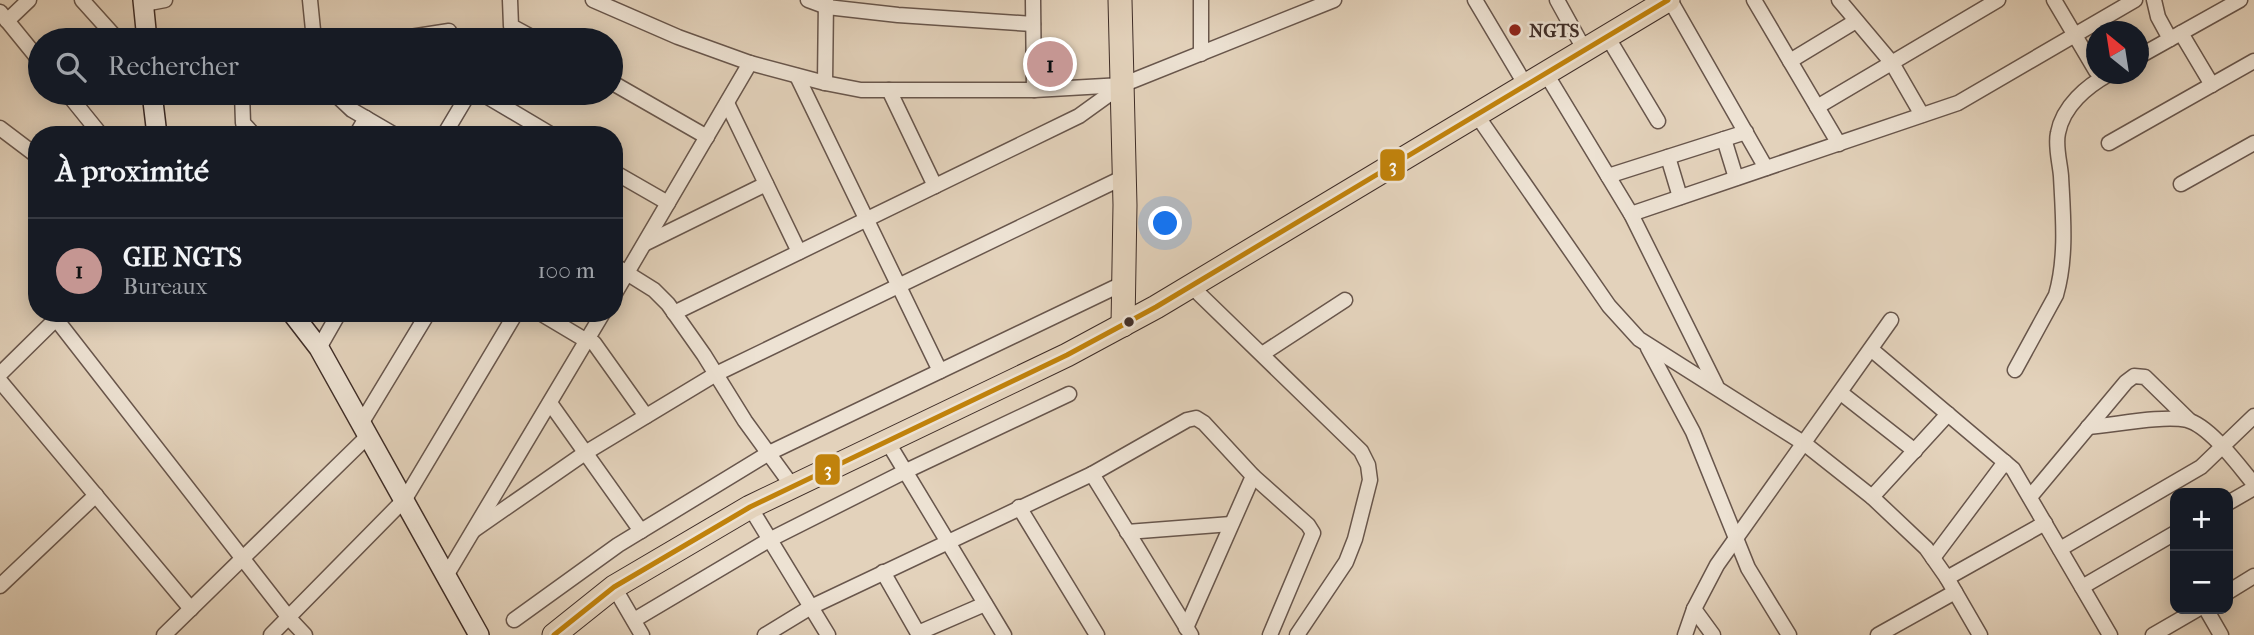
<!DOCTYPE html>
<html lang="fr">
<meta charset="utf-8">
<style>
:root{--surface:#171b24;--page:#20242c;--text:#f1f3f6;--muted:#9ea1a6;--line:#363941;--accent:#c59692}
body{margin:0;font-family:"IM FELL French Canon",serif;background:var(--page);color:var(--text)}
.controls{position:absolute;right:21px;bottom:21px;display:grid;overflow:hidden;border-radius:14px;box-shadow:0 4px 18px #0003}
.controls button{width:63px;height:63px;display:grid;place-items:center;padding:0;border:0;border-bottom:2px solid var(--line);background:var(--surface);color:var(--text);font:35px sans-serif}
.compass{position:absolute;left:2086px;top:21px;width:63px;height:63px;border-radius:50%;background:var(--surface);box-shadow:0 4px 18px #0003;rotate:330deg}
.you{position:absolute;left:1166px;top:224px;width:24px;height:24px;margin:-18px;border:5px solid #fff;border-radius:50%;background:#1a73e8;box-shadow:0 0 0 10px #1a73e833}
.badge{display:grid;place-items:center;width:46px;height:46px;border-radius:50%;background:var(--accent);color:#111;font-size:23px;font-weight:700}
.pin{position:absolute;translate:-50% -50%;border:4px solid #fff;box-shadow:0 2px 7px #0006}
.list{margin:0;padding:0;list-style:none}
h2{display:flex;justify-content:space-between;align-items:center;height:91px;margin:0;padding:0 28px;font-size:30px}
h2 small{font-size:23px;font-weight:400;color:var(--muted)}
.list li{display:grid;grid-template-columns:46px 1fr auto;gap:21px;align-items:center;box-sizing:border-box;height:105px;padding:0 28px;border-top:2px solid var(--line)}
.list b{display:block;font-size:26px;white-space:nowrap}
.list p{margin:0;font-size:23px;white-space:nowrap;color:var(--muted)}
.list em{font-size:23px;font-style:normal;color:var(--muted)}
.icon{flex:none;width:38px;height:38px;fill:none;stroke:currentColor;stroke-width:2;stroke-linecap:round;stroke-linejoin:round}
.map{position:relative;flex:none;width:2254px;height:635px;overflow:hidden}
.search{position:absolute;background:var(--surface);box-shadow:0 4px 18px #0003;left:28px;top:28px;width:595px;height:77px;display:flex;align-items:center;gap:18px;box-sizing:border-box;padding:0 24px;border-radius:38px;color:var(--muted);font-size:26px}
.panel{position:absolute;background:var(--surface);box-shadow:0 4px 18px #0003;left:28px;top:126px;width:595px;height:196px;border-radius:28px}
.map>svg:first-child{display:block}
.lines{fill:none;stroke-linecap:round;stroke-linejoin:round}
.street-casing{stroke:#68564c;stroke-width:17}
.secondary-casing{stroke:#3f2d27;stroke-width:22}
.primary-casing{stroke:#3f2d27;stroke-width:25}
.street{stroke:#ede2d3;stroke-width:14}
.secondary{stroke:#ede2d3;stroke-width:19}
.primary{stroke:#e3d2bb;stroke-width:23}
.bus-1-casing{stroke:#ede2d3;stroke-width:10}
.bus-1{stroke:#c0820c;stroke-width:5}
.poi-dot{fill:#8f2418;stroke:#ede2d3;stroke-width:2.5}
.bus-dot{fill:#3f2d27;stroke:#ede2d3;stroke-width:2.5}
.labels{text-anchor:middle;stroke-width:5;stroke-linejoin:round;paint-order:stroke}
.poi-label{font-size:19px;font-weight:bold;fill:#3f2d27;stroke:#ede2d3;text-anchor:start}
.line-badge{stroke:#ede2d3;stroke-width:2.5}
.badge-label{font-size:19px;text-anchor:middle;font-weight:bold;fill:#fff}
</style>
<div class="map">
<svg width="2254" height="635" viewBox="0 0 2254 635">
<rect width="100%" height="100%" fill="#e3d2bb"/>
<filter id="stains"><feTurbulence type="fractalNoise" baseFrequency=".00286" numOctaves="4"/><feColorMatrix values="0 0 0 0 .2 0 0 0 0 .09 0 0 0 0 .02 0 0 0 .5 -.17"/></filter>
<radialGradient id="worn" r=".72"><stop offset=".6" stop-color="#630" stop-opacity="0"/><stop offset="1" stop-color="#630" stop-opacity=".3"/></radialGradient>
<g class="lines">
<defs>
<g id="street">
<path d="M82,0L118,40"/>
<path d="M310,0L314,40"/>
<path d="M510,0L511,26L537,40"/>
<path d="M593,0L678,37L750,63L825,83L861,90H1034L1122,85"/>
<path d="M808,0L827,7L898,15L1033,24"/>
<path d="M1033,0L1034,90"/>
<path d="M1201,0V54"/>
<path d="M1475,0L1525,84"/>
<path d="M1557,0L1584,49"/>
<path d="M1670,0L1766,168"/>
<path d="M1754,0L1839,144"/>
<path d="M1839,0L1892,63L1922,115"/>
<path d="M2054,0L2096,71"/>
<path d="M2154,0L2158,17L2170,39"/>
<path d="M144,4L165,0"/>
<path d="M0,12L40,61"/>
<path d="M7,21L29,0"/>
<path d="M2181,33L2212,85"/>
<path d="M1607,36L1658,121"/>
<path d="M391,40L449,31"/>
<path d="M2138,57L2240,0"/>
<path d="M1790,61L1856,21"/>
<path d="M1545,72L1631,214L1716,385"/>
<path d="M797,76L940,371"/>
<path d="M611,82L707,137"/>
<path d="M825,83L826,0"/>
<path d="M889,90L935,186"/>
<path d="M67,93L101,135"/>
<path d="M242,93L243,123L254,135"/>
<path d="M334,93L352,110L395,135"/>
<path d="M481,93L552,135"/>
<path d="M727,103L799,252"/>
<path d="M1817,107L1998,0"/>
<path d="M1476,114L1609,306L1639,339L1805,444L1872,497L1926,548L1947,578L1980,635"/>
<path d="M0,128L37,156"/>
<path d="M356,135L366,118"/>
<path d="M444,135L469,93"/>
<path d="M1724,139L1736,178"/>
<path d="M2109,143L2254,61"/>
<path d="M1668,157L1680,197"/>
<path d="M614,172L668,203"/>
<path d="M1608,176L1746,132"/>
<path d="M2181,184L2254,143"/>
<path d="M1631,214L1958,103L2135,0"/>
<path d="M646,243L766,184"/>
<path d="M614,265L654,290L668,304L704,355L745,421L793,487"/>
<path d="M1190,285L1361,451L1368,465L1370,480L1355,539L1346,562L1297,635"/>
<path d="M614,295L750,63"/>
<path d="M540,313L587,341L594,343L646,416"/>
<path d="M674,313L1079,116L1122,85L1334,0"/>
<path d="M56,319L289,618L305,635"/>
<path d="M319,348L339,313"/>
<path d="M1648,348L1693,432L1748,568L1789,635"/>
<path d="M1872,350L2013,469L2110,635"/>
<path d="M1262,354L1345,300"/>
<path d="M2015,370L2056,295C2067,257 2063,215 2061,176C2060,163 2055,146 2058,133C2063,106 2087,86 2109,74"/>
<path d="M0,374L61,314"/>
<path d="M0,381L191,609"/>
<path d="M1841,393L1915,451"/>
<path d="M550,403L641,531"/>
<path d="M362,422L428,313"/>
<path d="M2088,427C2115,425 2162,415 2187,420C2210,426 2239,466 2254,484"/>
<path d="M887,441L1004,635"/>
<path d="M1092,474L1187,420L1196,418L1204,423L1253,476L1186,628"/>
<path d="M1253,476L1308,525L1313,533L1270,635"/>
<path d="M1872,497L1948,414"/>
<path d="M2030,497L2126,382L2134,376L2145,377L2189,420"/>
<path d="M2228,503L2254,488"/>
<path d="M750,507L828,635"/>
<path d="M1019,507L1097,635"/>
<path d="M474,530L585,453L716,374L1124,177"/>
<path d="M1127,532L1231,524"/>
<path d="M2060,549L2201,467L2254,416"/>
<path d="M1933,558L2005,462"/>
<path d="M883,572L919,635"/>
<path d="M446,576L603,313"/>
<path d="M1947,578L2045,523"/>
<path d="M0,586L96,495"/>
<path d="M614,587L642,635"/>
<path d="M2082,587L2175,533"/>
<path d="M2228,592L2254,576"/>
<path d="M1694,609L1713,635"/>
<path d="M2206,609L2221,635"/>
<path d="M514,620L618,545L769,453L1124,283"/>
<path d="M634,620L769,540L904,472L1069,394"/>
<path d="M918,633L985,604"/>
<path d="M164,635L369,435"/>
<path d="M271,635L405,499L516,313"/>
<path d="M765,635L811,607L1092,474L1191,635"/>
<path d="M1685,635L1694,609L1717,565L1891,320"/>
<path d="M1878,635L1955,592"/>
<path d="M2153,635L2198,609"/>
</g>
<g id="secondary">
<path d="M143,0L147,40"/>
<path d="M152,93L157,135"/>
<path d="M292,313L319,348L479,635"/>
</g>
<g id="primary">
<path d="M1120,0L1125,205L1123,325"/>
<path d="M554,635L614,587L750,507L1067,355L1156,307L1668,0"/>
</g>
</defs>
<use href="#street" class="street-casing"/>
<use href="#secondary" class="secondary-casing"/>
<use href="#primary" class="primary-casing"/>
<use href="#street" class="street"/>
<use href="#secondary" class="secondary"/>
<use href="#primary" class="primary"/>
<defs>
<path id="bus-1" d="M554,635L614,587L750,507L1067,355L1156,307L1668,0"/>
</defs>
<use href="#bus-1" class="bus-1-casing"/>
<use href="#bus-1" class="bus-1"/>
</g>
<circle class="poi-dot" cx="1515" cy="30" r="7"/>
<circle class="bus-dot" cx="1129" cy="322" r="6"/>
<g class="labels">
<g class="poi-label">
<text x="1529" y="37">NGTS</text>
</g>
</g>
<g class="line-badge">
<rect x="1379" y="148" width="27" height="34" rx="7" fill="#c0820c"/>
<rect x="814" y="453" width="27" height="33" rx="7" fill="#c0820c"/>
</g>
<g class="badge-label">
<text x="1393" y="172">3</text>
<text x="828" y="476">3</text>
</g>
<rect width="100%" height="100%" filter="url(#stains)"/>
<rect width="100%" height="100%" fill="url(#worn)"/>
</svg>
<div class="controls">
<button>+</button>
<button>−</button>
</div>
<svg class="compass" viewBox="-18 -18 36 36"><path d="M0-13l5 13h-10z" fill="#e53935"/><path d="M0 13l5-13h-10z" fill="#9ea1a6"/></svg>
<div class="you"></div>
<div class="pin badge" style="left:1050px;top:64px">1</div>
<div class="search"><svg class="icon" aria-label="search" viewBox="0 0 24 24"><circle cx="10" cy="10" r="6"/><path d="M15 15l6 6"/></svg>Rechercher</div>
<section class="panel">
<h2>À proximité<small></small></h2>
<ul class="list">
<li><span class="badge">1</span><div><b>GIE NGTS</b><p>Bureaux</p></div><em>100 m</em></li>
</ul>
</section>
</div>
